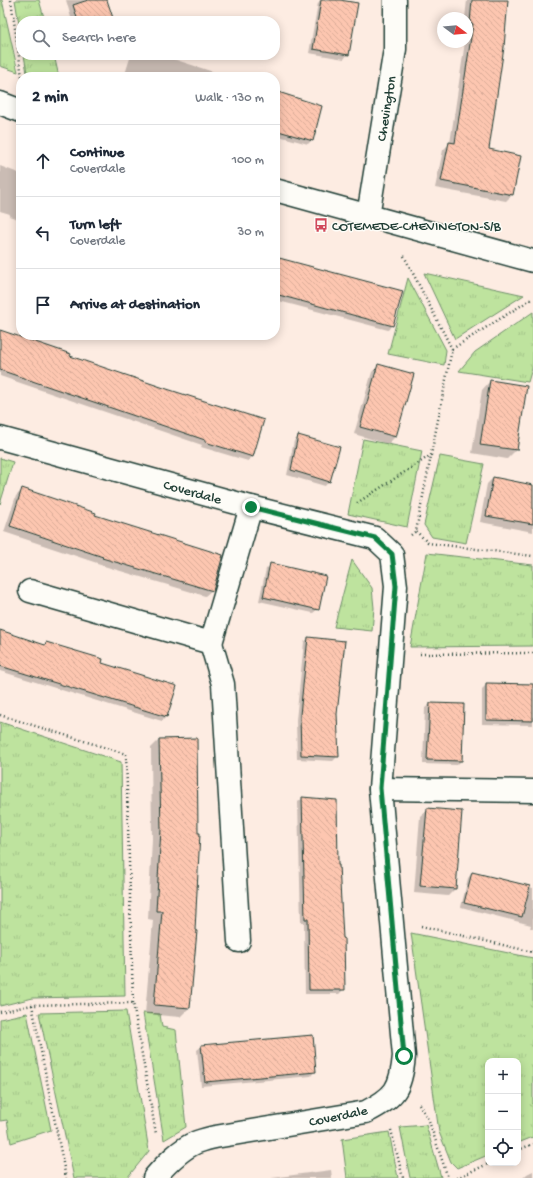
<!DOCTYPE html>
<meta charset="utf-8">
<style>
:root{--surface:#fff;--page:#f2f2f3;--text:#1f2937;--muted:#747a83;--line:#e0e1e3}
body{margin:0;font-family:"Gochi Hand",sans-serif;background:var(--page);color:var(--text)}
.controls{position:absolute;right:12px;bottom:12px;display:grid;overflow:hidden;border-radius:8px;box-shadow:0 2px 10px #0003}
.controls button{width:36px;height:36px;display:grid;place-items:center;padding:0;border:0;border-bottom:1px solid var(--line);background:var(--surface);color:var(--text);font:20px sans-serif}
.compass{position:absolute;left:437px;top:12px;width:36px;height:36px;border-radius:50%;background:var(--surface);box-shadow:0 2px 10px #0003;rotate:106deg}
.stop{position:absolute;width:12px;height:12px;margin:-9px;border:3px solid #0b8043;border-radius:50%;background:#fff}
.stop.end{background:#0b8043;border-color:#fff;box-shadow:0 1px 4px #0008}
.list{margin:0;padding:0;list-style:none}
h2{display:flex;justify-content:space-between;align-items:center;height:52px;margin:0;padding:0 16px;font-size:17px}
h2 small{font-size:13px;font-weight:400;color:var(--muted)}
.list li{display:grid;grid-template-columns:26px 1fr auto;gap:12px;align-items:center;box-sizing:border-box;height:72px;padding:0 16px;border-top:1px solid var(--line)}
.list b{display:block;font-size:15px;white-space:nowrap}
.list p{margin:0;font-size:13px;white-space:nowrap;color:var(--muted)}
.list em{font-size:13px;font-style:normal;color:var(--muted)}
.icon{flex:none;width:22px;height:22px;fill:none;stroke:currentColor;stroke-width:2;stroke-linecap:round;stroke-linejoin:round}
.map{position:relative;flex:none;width:533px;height:1178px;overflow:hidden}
.search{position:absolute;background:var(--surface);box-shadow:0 2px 10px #0003;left:16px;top:16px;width:264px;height:44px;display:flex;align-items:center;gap:10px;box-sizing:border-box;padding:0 14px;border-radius:16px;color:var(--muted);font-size:15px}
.panel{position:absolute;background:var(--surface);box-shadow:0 2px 10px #0003;left:16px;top:72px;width:264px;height:268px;border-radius:16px}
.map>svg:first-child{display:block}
.grass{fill:url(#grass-tufts);stroke:#6e9069}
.shadow{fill:#0003}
.building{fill:url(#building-back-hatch);stroke:#1f3d34}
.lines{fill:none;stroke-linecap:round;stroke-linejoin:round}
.street-casing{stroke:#1f3d34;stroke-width:25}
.secondary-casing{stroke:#1f3d34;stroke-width:25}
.path{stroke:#1f3d34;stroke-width:2.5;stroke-dasharray:1 3;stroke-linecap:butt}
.street{stroke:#fdfcf7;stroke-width:22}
.secondary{stroke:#fdfcf7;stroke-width:22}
.route{stroke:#0b8043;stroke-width:5}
.labels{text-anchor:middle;stroke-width:3;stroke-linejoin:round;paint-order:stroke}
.street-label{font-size:14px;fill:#1f3d34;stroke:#fdfcf7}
.poi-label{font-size:14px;fill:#1f3d34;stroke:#fdfcf7;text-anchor:start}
</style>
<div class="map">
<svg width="533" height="1178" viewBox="0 0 533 1178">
<defs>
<pattern id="grass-tufts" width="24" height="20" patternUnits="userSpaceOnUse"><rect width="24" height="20" fill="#bee39e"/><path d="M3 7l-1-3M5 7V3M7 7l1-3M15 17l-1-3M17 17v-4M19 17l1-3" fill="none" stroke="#a3c489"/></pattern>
<pattern id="building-back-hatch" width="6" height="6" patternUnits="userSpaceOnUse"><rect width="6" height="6" fill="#fdc6b0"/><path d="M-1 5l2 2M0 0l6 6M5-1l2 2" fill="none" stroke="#d8ab98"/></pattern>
</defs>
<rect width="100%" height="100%" fill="#fdece2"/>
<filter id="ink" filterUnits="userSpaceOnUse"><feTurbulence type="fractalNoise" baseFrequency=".025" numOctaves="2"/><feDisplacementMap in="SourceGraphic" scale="8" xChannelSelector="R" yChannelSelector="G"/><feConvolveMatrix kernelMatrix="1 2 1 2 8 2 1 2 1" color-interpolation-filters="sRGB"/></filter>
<g filter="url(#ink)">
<g class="grass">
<path d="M0,0H2L18,72L0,66Z"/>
<path d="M15,0H39L45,21H21V36Z"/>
<path d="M24,55H54L59,77H35L27,73Z"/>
<path d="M424,273L524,295L455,339Z"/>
<path d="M408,278L446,350L444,365L388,354Z"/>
<path d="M533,312V365L528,382L459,371L475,352Z"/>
<path d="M363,439L422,451L407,527L348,514Z"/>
<path d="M440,456L484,464L466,543L432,537L424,525Z"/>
<path d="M0,458L13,462L0,504Z"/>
<path d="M427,553L533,565V646L410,647Z"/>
<path d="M352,560L372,588L374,608L372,631L334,627Z"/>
<path d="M0,722L121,762L125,996L33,998L0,1006Z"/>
<path d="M411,933L533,958V1137L518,1143V1061H488V1155L457,1168L451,1162L439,1132Z"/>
<path d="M126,1011L149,1151L127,1178H74L39,1013Z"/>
<path d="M27,1013L51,1130L11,1143L7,1120L0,1121V1019Z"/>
<path d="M143,1013L160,1014L162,1027L176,1030L186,1127L164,1140Z"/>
<path d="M426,1125L441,1177L410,1178L400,1127Z"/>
<path d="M389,1132L398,1178H347L342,1139Z"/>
</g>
<g class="shadow">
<path d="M66,0H106L113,21H72Z"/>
<path d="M320,0H333L348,54L344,59L309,53L318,3Z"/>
<path d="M467,0H508L488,150L520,157L512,195L506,201L435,188L443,150L450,143L465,42H467V18H465Z"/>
<path d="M83,55H98L84,59Z"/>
<path d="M131,55H161L229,77H124Z"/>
<path d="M275,93L312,140L308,144L275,135Z"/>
<path d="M0,166L21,174V220L9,216L10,214L0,211Z"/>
<path d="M275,258L401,291L392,325L388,330L275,300Z"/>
<path d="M0,331L167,390L252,457L248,461L201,447L202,445L0,376Z"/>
<path d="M379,365L395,437L388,444L354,434L372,372Z"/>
<path d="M490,381L516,450L507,459L472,453L482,390Z"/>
<path d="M299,436L329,481L325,486L287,475L294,441Z"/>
<path d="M493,478L533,485V532L480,522L487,484Z"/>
<path d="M22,490L94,516L212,590L205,596L97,564V563L4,532L16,496Z"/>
<path d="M271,565L318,609L313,613L259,601L266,569Z"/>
<path d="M0,631L44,645L46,643L100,664L167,716L162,721L0,671Z"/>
<path d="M309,638L336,714L338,756L333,761L297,759L296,720L304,642Z"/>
<path d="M487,684L533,685V725L482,724V689Z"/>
<path d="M430,704L463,705L461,761L457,765L423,764L425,708Z"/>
<path d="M159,740L189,1008L180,1017L145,1014L153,920L148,919L152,839L151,748Z"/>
<path d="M303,798L337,866L344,989L339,994H305L304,923H301L298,802Z"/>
<path d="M428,809L455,889L448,896L414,893L420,816Z"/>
<path d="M472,873L533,888V928H530L531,925L461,907L468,878Z"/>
<path d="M202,1046L315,1071L311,1076L201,1086L197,1050Z"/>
<path d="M331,1170L332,1178H271Z"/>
<path d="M533,1171V1178H523L527,1174Z"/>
</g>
<g class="building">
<path d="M88,0H107L114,21H78L73,5Z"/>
<path d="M321,0H340L358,3L349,55L313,49Z"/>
<path d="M472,0H508L504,47L489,149L521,156L513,195L441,181L449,142L455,143L473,24L470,23Z"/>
<path d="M275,91L322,106L313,141L275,130Z"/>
<path d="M279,258L403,291L393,326L275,294V272Z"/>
<path d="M0,330L71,354L70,356L167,389L264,420L253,457L205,442V440L0,370Z"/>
<path d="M378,364L414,374L396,437L360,427Z"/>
<path d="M490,380L527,386L517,450L480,445Z"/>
<path d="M298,435L340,447L330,482L291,470Z"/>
<path d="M493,477L533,485V524L486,516Z"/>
<path d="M22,488L96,513L95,515L223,555L213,591L102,558L103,557L10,526Z"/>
<path d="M270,563L326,576L319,610L263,597Z"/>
<path d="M0,630L45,645L46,642L103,659L102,663L177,686L167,717L0,666Z"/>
<path d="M308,637L345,641L337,714L339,757L301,755L300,715Z"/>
<path d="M486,683L533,684V721L486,720Z"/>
<path d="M430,703L464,704L462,761L427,760Z"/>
<path d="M197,738L198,833H200L195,930L197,931L190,1008L154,1005L162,911H156L161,830L159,739Z"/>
<path d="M302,797L337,800L338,865H339L343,938H344L345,990H309L308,919H305Z"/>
<path d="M427,808L462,811L456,889L420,886Z"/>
<path d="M472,872L530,886L522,917L464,903Z"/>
<path d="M313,1035L316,1072L205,1082L201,1045Z"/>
</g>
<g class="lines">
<defs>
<g id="street">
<path id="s1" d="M368,216L395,49V0"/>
<path id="s2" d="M0,438L251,507L375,538L392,554L396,586L380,789L404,1056C401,1089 395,1097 366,1112L215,1137C210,1138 203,1140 197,1142C180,1149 166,1164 154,1178"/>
<path d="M30,591L211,643L251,507"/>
<path d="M211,643L223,684L239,941"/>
<path d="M380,789L533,791"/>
</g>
<g id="secondary">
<path d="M0,103L21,111"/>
<path d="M275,190L533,261"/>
</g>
</defs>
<use href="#street" class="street-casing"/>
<use href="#secondary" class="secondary-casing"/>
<g class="path">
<path d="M11,0L22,77"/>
<path d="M452,349L533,298"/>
<path d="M357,503L431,455L452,349L403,254"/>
<path d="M416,531L428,543L533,556"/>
<path d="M411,535L416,531L431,456"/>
<path d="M420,654L533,653"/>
<path d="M0,715L126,754L133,1003"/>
<path d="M421,926L533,952"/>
<path d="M32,1005L66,1178"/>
<path d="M0,1012L32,1005L133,1003L156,1134"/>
<path d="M419,1104L429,1121L448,1178"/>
<path d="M391,1130L403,1178"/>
<path d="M518,1150L533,1144"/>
<path d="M457,1178L490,1163"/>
</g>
<use href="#street" class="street"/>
<use href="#secondary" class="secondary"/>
</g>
</g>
<g class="lines" filter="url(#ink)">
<path class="route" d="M251,507L375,538L392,554L396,586L380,788L404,1056"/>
</g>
<defs>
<symbol id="bus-bare" viewBox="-9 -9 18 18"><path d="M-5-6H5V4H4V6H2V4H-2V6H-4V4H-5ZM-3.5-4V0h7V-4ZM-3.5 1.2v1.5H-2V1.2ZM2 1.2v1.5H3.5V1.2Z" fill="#d1495b" stroke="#fdfcf7" stroke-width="2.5" paint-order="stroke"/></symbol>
</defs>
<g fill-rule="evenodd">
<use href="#bus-bare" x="311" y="215" width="20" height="20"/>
</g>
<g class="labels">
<g class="street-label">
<text dy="5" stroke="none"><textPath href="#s1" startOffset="109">Chevington</textPath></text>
<text dy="5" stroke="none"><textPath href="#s2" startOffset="200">Coverdale</textPath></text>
<text transform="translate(338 1115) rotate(-12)" y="5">Coverdale</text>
</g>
<g class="poi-label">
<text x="332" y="230">COTEMEDE-CHEVINGTON-S/B</text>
</g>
</g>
</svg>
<div class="controls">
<button>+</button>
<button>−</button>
<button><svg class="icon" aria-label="locate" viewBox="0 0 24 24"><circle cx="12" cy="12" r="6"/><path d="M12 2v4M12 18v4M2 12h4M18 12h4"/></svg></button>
</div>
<svg class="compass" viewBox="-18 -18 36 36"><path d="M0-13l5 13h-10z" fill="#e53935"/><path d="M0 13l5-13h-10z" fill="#747a83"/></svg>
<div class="stop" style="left:404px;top:1056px"></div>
<div class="stop end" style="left:251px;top:507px"></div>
<div class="search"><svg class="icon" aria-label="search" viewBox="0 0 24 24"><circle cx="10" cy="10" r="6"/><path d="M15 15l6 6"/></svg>Search here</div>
<section class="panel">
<h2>2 min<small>Walk · 130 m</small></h2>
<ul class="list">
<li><svg class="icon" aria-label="ahead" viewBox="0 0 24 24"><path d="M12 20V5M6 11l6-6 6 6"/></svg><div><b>Continue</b><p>Coverdale</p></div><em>100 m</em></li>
<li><svg class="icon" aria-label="left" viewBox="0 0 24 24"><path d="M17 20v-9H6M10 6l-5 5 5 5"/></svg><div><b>Turn left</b><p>Coverdale</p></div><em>30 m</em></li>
<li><svg class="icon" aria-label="arrive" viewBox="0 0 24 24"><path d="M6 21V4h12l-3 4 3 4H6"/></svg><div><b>Arrive at destination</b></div></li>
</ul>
</section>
</div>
